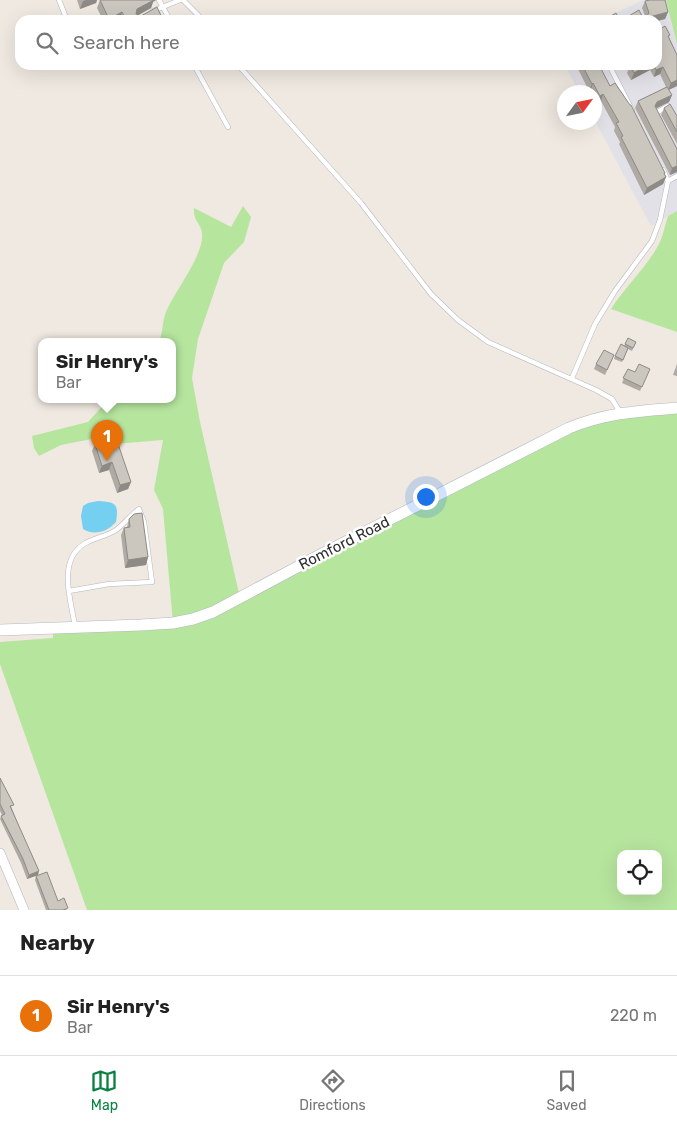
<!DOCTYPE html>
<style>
:root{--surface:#fff;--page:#f6f6f6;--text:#222;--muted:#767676;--line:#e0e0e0;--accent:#0b8043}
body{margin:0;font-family:Rubik,sans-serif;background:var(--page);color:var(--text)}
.controls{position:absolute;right:15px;bottom:15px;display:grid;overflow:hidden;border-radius:10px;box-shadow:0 5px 20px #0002}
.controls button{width:45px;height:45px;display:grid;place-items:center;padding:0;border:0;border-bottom:1px solid var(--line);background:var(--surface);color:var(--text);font:25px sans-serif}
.compass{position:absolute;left:557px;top:85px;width:45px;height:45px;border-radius:50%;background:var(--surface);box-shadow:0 5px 20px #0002;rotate:57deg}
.you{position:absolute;left:425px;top:496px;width:18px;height:18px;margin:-12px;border:4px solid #fff;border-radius:50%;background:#1a73e8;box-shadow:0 0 0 8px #1a73e833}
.badge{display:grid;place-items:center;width:32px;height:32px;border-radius:50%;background:var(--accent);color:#fff;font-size:16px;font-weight:700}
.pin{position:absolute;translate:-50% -41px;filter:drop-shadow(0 1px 2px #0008)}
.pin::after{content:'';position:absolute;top:26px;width:18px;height:15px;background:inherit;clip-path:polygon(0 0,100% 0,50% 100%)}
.popup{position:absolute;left:38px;top:338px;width:138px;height:65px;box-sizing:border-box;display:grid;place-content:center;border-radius:10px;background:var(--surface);filter:drop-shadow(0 1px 4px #0005);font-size:16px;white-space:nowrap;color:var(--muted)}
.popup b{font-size:19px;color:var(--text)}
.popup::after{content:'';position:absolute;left:50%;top:100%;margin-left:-10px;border:10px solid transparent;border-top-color:var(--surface)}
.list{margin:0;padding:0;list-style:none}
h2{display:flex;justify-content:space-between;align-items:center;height:65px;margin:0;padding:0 20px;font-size:21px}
h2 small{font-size:16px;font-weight:400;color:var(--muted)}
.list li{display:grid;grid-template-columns:32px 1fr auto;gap:15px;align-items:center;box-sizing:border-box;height:80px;padding:0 20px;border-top:1px solid var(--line)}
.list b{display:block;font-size:19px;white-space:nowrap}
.list p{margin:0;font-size:16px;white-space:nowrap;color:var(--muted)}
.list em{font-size:16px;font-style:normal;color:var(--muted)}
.icon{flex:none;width:28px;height:28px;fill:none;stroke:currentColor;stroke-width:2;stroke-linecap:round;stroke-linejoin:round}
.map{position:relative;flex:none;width:677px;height:910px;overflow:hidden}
.search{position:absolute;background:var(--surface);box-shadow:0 5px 20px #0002;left:15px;right:15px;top:15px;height:55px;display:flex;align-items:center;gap:12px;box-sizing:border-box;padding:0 18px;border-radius:15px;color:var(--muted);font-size:19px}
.sheet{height:145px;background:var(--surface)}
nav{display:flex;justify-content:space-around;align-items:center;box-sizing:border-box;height:70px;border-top:1px solid var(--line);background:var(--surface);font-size:14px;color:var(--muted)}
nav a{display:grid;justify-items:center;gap:2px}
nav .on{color:var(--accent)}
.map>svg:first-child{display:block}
.industrial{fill:#e3e1e8}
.green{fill:#b6e59e;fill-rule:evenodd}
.water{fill:#75cff0}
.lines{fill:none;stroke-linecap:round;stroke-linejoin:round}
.service-casing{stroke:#b4b7c1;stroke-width:5.5}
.minor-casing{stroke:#b4b7c1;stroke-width:10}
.tertiary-casing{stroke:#b4b7c1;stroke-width:12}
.service{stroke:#fff;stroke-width:4.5}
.minor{stroke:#fff;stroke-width:9}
.tertiary{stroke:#fff;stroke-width:11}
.wall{fill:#afaba4}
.shaded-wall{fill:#8e8b86}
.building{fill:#cbc7bf;stroke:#8e8b86}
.labels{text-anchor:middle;stroke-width:5;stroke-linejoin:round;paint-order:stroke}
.street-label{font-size:15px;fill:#2e2e2e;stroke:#fff}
</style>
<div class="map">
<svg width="677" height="910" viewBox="0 0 677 910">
<rect width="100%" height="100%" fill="#efe9e1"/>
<path class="industrial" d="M643,0H666L677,44V211L651,226L595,121L594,92H579L565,65H657V20H601Z"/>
<g class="green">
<path d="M666,0H677V44Z"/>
<path d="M243,206L251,217L244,242L224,263L198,339L192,378L200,422L240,598L569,428L677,408V910H87L0,664V642L53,638V627L173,623L163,509L154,490L163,440L114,444L97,438L61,445L39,456L34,448L32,436L88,422L108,400H172V342H159C163,333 162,322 166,312C174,292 205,254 202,233C201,223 193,222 194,208L231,227ZM621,854H658V891H621Z"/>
<path d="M677,211V332L611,309C625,287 645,269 658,246C663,237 665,225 668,216Z"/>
</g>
<path class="water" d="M98,501C116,502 119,504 116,522C107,532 94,536 83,529L81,516L83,506L88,503Z"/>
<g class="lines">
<defs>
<g id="service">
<path d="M59,0L67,20"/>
<path d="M159,0L170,20"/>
<path d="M183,0L203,20"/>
<path d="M153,11L180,0"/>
<path d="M194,65L228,127"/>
<path d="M238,65L361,203L431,294L458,320L488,342L596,390L612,399L620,412"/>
<path d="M609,65L632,110"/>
<path d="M657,116L656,113L668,106"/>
<path d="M668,181L677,176"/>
<path d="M572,378L595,324L615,291L652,241L660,220L668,181L663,170"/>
<path d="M69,591L109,584L152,582L144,522L139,509C131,515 124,524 116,530C107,536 94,538 84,544C57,561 71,601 75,626"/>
</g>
<path id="minor" d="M0,853L24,910"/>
<path id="tertiary" d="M0,630L141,625L173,623L193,619L213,612L318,556L569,428C605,413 639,411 677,408"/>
</defs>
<use href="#service" class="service-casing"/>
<use href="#minor" class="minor-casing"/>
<use href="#tertiary" class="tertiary-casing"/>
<use href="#service" class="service"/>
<use href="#minor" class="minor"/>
<use href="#tertiary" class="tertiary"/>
</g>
<g class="wall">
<path d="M77,0H97L96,3L80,9Z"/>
<path d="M100,0H156L153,2L151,8L138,15L141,16L163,20H103L97,8Z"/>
<path d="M645,1L668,12L665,19L657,21V20L642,16H645L642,8Z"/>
<path d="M670,35L669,38L677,55V86L669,90L672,95L669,102L656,109L677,149V172L670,175L635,108L638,101L666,87L660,74L654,77L650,70L631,80L627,73L629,68L627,65H657Z"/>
<path d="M576,65H593L610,86L665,173V175L666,177L663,184L644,195L619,144L620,142L614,131L615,127L601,101L597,103L594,98V92H592L591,90L589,91Z"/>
<path d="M664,108L677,116V144L661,115Z"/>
<path d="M628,338L636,342L632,351L628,349L622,362L614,359L615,356L624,346Z"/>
<path d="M614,355L605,375L594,369L596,364Z"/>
<path d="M677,364V376L673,375Z"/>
<path d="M628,369L635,372L648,373L640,391L622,383Z"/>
<path d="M95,444L131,482L128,489L117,493L109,470L99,473L92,451Z"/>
<path d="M129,519L148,557L146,565L125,568L121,535L124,528L127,527Z"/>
<path d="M0,778L38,875L27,879L21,863L0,819L2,815L0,811Z"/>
<path d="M36,876L58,901L67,910H46L35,880Z"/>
</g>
<g class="shaded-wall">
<path d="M86,0H97L96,3L80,9L83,1Z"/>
<path d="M150,0H156L153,2L151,8L135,17L137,9Z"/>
<path d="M122,12L120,20H109V19Z"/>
<path d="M668,12L665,19L657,21V20H642V19Z"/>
<path d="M648,65H652L650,70L631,80L634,73Z"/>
<path d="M663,67L660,74L654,77L656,70Z"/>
<path d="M677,80V86L668,90L671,83Z"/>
<path d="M593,83L591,90L589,91L592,84Z"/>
<path d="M603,94L601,101L597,103L600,96Z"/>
<path d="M672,95L669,102L654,109L657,102Z"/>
<path d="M677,166V172L670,175L672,168Z"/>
<path d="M664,173H665L663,178L666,177L663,184L644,195L647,188Z"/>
<path d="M112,462L109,470L99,473L102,466Z"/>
<path d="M131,482L128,489L117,493L120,485Z"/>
<path d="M148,557L146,565L125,568L128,560Z"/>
<path d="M39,871L38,875L27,879L29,875Z"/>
</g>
<g class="building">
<path d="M100,0H154L137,9L136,14L141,16L157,7L163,20H126L122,12L109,19Z"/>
<path d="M650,0H665L668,12L642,19L643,20H622L639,10L642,16L646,17L649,13L645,1Z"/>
<path d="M616,13L620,20H604Z"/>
<path d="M665,26L670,35L668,36L677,55V80L671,83L663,67L656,70L654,65H657V31Z"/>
<path d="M582,65H593L594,68L599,65L610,86L615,83L630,105H631L665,173H664L666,177L647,188L621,137L623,136L616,123L619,122L603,94L600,96L593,83L592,84Z"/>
<path d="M630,65H648L634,73Z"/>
<path d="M667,87L672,95L657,102L655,106L677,149V166L672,168L638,101Z"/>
<path d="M670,104L677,116V132L664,108Z"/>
<path d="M628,338L636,342L633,348L625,344Z"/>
<path d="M621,344L628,348L623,360L615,356Z"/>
<path d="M604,350L614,355L607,370L596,364Z"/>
<path d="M639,364L650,369L642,387L623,378L628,369L635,372Z"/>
<path d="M115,435L131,482L120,485L112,462L102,466L95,444Z"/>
<path d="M142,513L148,557L128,560L124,528L130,527L129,519L134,514Z"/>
<path d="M0,778L14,805L10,806L39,871L29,875L23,859L1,816L5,814L0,804Z"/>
<path d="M47,872L58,901L64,898L68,908L63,910H49L36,876Z"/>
</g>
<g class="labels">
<g class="street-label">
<text transform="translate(344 543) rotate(-27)" y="5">Romford Road</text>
</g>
</g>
</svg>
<div class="controls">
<button><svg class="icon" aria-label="locate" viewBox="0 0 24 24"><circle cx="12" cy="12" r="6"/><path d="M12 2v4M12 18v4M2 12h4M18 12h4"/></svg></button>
</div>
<svg class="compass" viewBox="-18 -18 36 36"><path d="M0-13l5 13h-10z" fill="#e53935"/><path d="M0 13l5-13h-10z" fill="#767676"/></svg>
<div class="you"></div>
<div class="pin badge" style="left:107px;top:461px;background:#e8710a">1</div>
<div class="popup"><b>Sir Henry's</b>Bar</div>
<div class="search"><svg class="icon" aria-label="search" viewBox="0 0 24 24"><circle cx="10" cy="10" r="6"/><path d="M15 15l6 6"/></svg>Search here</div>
</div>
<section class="sheet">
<h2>Nearby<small></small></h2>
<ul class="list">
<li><span class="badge" style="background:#e8710a">1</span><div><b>Sir Henry's</b><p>Bar</p></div><em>220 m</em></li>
</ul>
</section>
<nav>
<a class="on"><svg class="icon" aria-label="map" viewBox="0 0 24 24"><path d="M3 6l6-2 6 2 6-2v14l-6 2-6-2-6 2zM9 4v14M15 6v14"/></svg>Map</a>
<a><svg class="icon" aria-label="directions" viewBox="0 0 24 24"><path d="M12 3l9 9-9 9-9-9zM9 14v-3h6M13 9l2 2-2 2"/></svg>Directions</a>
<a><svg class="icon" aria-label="saved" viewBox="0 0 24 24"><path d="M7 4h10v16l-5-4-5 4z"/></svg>Saved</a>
</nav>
